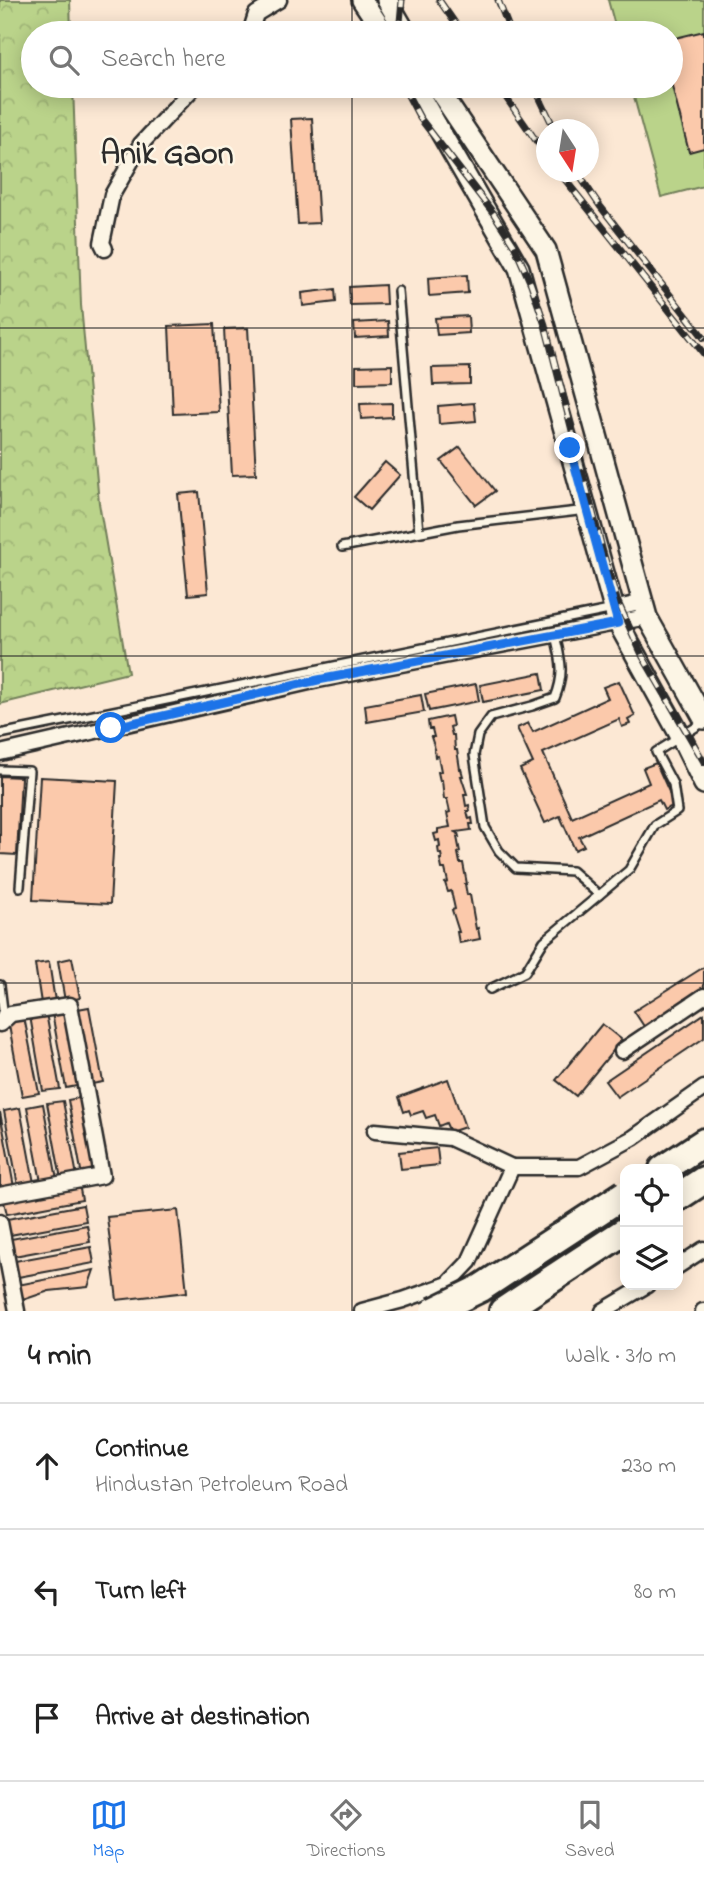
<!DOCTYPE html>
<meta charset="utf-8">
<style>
:root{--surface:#fff;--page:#f2f2f2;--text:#222;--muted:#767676;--line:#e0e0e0;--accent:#1a73e8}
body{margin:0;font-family:"Indie Flower",sans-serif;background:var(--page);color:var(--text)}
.controls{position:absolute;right:21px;bottom:21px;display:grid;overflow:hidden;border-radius:14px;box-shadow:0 4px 18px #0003}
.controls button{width:63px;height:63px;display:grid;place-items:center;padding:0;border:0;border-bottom:2px solid var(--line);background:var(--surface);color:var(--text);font:35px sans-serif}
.compass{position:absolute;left:536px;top:119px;width:63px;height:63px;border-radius:50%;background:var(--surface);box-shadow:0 4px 18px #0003;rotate:168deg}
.stop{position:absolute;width:21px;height:21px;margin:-16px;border:5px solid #1a73e8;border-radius:50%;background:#fff}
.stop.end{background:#1a73e8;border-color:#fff;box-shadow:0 2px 7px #0008}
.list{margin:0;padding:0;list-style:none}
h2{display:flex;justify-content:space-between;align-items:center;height:91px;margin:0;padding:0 28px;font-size:30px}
h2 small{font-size:23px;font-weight:400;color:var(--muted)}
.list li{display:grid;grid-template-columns:46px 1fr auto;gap:21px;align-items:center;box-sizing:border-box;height:126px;padding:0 28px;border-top:2px solid var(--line)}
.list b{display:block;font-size:26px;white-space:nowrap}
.list p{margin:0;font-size:23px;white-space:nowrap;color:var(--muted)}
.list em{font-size:23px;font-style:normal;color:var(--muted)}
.icon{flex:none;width:38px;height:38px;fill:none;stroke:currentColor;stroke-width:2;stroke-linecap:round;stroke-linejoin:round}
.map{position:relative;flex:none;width:704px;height:1311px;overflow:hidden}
.search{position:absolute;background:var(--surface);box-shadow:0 4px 18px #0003;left:21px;right:21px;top:21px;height:77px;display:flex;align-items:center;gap:18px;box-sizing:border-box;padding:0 24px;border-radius:38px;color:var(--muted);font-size:26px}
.sheet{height:469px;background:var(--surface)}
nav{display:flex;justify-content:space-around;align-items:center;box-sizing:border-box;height:98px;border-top:2px solid var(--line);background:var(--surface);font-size:19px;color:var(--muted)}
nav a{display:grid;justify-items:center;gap:4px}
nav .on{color:var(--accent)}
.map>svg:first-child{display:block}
.green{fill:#bad38a;stroke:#727f5a;stroke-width:2}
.forest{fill:url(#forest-crowns);stroke:#727f5a;stroke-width:2}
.building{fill:#fbc9ab;stroke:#2b2b2b;stroke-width:2}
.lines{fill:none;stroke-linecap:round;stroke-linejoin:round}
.service-casing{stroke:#2b2b2b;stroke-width:12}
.minor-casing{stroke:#2b2b2b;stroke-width:19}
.secondary-casing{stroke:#2b2b2b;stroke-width:24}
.motorway-casing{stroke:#2b2b2b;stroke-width:32}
.service{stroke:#fcf5e5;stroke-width:7}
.minor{stroke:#fcf5e5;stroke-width:14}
.secondary{stroke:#fcf5e5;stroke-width:19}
.motorway{stroke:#fcf5e5;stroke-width:26}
.rail-casing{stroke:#2b2b2b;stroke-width:7}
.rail{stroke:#fcf5e5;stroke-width:4.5;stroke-dasharray:13;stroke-linecap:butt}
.motorway-bridge-casing{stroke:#2b2b2b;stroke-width:32;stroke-linecap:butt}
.motorway-bridge{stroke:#fcf5e5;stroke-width:26}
.route{stroke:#1a73e8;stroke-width:9}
.grid{fill:none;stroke:#2b2b2b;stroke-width:2;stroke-opacity:0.55}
.labels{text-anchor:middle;stroke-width:5;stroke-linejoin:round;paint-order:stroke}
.neighbourhood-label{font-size:32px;font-weight:bold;fill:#2b2b2b;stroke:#fcf5e5}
</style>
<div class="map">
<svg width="704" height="1311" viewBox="0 0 704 1311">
<defs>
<pattern id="forest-crowns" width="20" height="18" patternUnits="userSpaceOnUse" patternTransform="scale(1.75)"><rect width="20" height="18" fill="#bad38a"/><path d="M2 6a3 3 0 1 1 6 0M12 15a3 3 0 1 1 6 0" fill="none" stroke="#a0b577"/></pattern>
</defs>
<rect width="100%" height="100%" fill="#fce8d4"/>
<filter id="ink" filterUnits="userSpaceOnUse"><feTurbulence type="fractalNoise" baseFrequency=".0143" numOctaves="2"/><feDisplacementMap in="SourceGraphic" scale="14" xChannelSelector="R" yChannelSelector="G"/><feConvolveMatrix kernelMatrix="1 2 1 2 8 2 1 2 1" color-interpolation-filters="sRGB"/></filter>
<g filter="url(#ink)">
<path class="green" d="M608,0H704V186L661,197L631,86H671V33H617Z"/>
<path class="forest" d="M0,0H70L71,33H33V86H73L81,305L99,503L128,673L0,704Z"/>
<g class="building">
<path d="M704,31V148L689,152L671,82V39Z"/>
<path d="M312,118L319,223L298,224L291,119Z"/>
<path d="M467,275L468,293L429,296L428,278Z"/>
<path d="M385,285L386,304L350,305L349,287Z"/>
<path d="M335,289L336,302L303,306L302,293Z"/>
<path d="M468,316L469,333L437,335L435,318Z"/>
<path d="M388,321L389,336L355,338L354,323Z"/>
<path d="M214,324L219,412L173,414L169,326Z"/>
<path d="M248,328L256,474L232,475L224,329Z"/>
<path d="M392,365V382L356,383V366Z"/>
<path d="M470,367V384L433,385L432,368Z"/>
<path d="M392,403V417L361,419L360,404Z"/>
<path d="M474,403L476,421L439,424L438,406Z"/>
<path d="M460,447L495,491L476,505L441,461Z"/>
<path d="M385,462L400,475L369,510L354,497Z"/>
<path d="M199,492L208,593L188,595L178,494Z"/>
<path d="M541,673L544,690L483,702L480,685Z"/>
<path d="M619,681L635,716L628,720L630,724L622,727L619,719L543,753L572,818L649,783L643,768L656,763L675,805L664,810L659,800L579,837L584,846L575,850L560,816L545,823L520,769L533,763L517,728L528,723L533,732L608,698L603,687Z"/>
<path d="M476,684L479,701L429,711L425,694Z"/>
<path d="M421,695L424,712L367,722L365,705Z"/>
<path d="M451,716L453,726L450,727L452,735H454L455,750H457L460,769H461L463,776H461L467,794H464L466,806L469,805L470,811H467L469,819L472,818L473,824H470L471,830L456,832L458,833L459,837H457L460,852L458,853L460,863H463L467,884H465L467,895H470L476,929L478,928L480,939L459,943L457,932H459L452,910L455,909L451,891L448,892L445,883L448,882L445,869H442L440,859H442L441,854H439L438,848L440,847L439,840L436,841L434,834L438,833V829L450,827L447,813L450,812L447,799H444L442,780L440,781L438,772L441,771L438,756L435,757L434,749H435L431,737H434L432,729H429L428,721Z"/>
<path d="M0,776L21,777L17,855L0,854Z"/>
<path d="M40,777L117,781L110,904L33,900Z"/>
<path d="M72,958L80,998L65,1001L58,961Z"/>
<path d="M49,962L55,1001L41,1003L35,964Z"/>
<path d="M704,967V991L645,1028L634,1011Z"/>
<path d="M89,1007L103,1082L86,1085L72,1010Z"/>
<path d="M68,1010L82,1085L66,1088L52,1013Z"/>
<path d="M46,1013L60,1089L43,1091L30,1016Z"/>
<path d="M704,1014V1038L617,1097L605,1081Z"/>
<path d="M24,1017L39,1093L22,1096L8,1020Z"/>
<path d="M602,1024L622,1040L576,1096L556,1080Z"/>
<path d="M448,1079L465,1127L450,1132L446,1123L439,1126L435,1115L426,1118L423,1111L411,1115L409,1110L404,1112L399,1097Z"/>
<path d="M84,1097L98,1172L82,1176L68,1100Z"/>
<path d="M63,1101L77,1176L61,1179L47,1103Z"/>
<path d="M43,1104L57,1179L41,1182L27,1107Z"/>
<path d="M20,1108L34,1183L18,1186L4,1111Z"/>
<path d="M0,1112L14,1187L0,1189Z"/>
<path d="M437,1148L439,1165L401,1169L399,1152Z"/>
<path d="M79,1184L82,1200L7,1214L3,1198Z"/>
<path d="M83,1205L86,1221L10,1235L7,1219Z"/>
<path d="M178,1210L187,1292L117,1300L107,1217Z"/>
<path d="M87,1225L90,1242L14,1256L11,1239Z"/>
<path d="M91,1247L94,1263L18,1277L15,1261Z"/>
<path d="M94,1270L88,1287L49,1291L23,1300L18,1285Z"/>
</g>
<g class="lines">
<defs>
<g id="service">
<path d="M398,291L419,532"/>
<path d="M342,547L458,525L587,510"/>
<path d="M555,635C561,660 565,673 555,698L532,706L491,717L478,735L474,755L485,827L499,851L516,868L572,871L599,895"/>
<path d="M0,734L614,609"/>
<path d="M0,770L29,771L20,887"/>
<path d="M0,985L3,1010L0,1017"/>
<path d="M490,989L525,972L544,941L629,870L655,825L677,811L673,784L656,752L704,722"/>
</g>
<g id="minor">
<path d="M250,33L256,14L279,0"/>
<path d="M105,249L102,243L112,195L141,144L195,86"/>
<path d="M614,609L643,602"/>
<path d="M0,753L318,680L647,617"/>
<path d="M0,1024L11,1014L70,1005L102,1176L0,1195"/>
<path d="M622,1051L704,996"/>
<path d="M375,1131L450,1138L512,1167"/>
<path d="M0,1222L17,1311"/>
<path d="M678,1266L704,1249"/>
<path d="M362,1311L403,1300L448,1284L469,1262L512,1167H579L633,1138L704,1088"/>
<path d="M603,1311L647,1285"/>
<path d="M703,1311H704"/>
</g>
<g id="secondary">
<path d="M362,0L384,33"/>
<path d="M387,0L406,33"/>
<path d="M414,86L519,268L618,623L681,737L704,784"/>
<path d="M436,86L546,250L647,617L704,719"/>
</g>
<g id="motorway">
<path d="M663,1169L704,1142"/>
<path d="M678,1197L704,1180"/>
<path d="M503,1311L625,1231"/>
</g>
</defs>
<use href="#service" class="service-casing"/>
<use href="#minor" class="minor-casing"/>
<use href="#secondary" class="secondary-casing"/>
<use href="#motorway" class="motorway-casing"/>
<use href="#service" class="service"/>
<use href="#minor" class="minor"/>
<use href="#secondary" class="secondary"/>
<use href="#motorway" class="motorway"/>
<defs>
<g id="rail">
<path d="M439,0L462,33"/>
<path d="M498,0L511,33"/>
<path d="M399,33L402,0"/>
<path d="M403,86L420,118L494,214L514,245L531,284L545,325L603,552L617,600L643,657L704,762"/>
<path d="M498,86L546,155"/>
<path d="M534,86L555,130"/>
<path d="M559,172L704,354"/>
<path d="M577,172L600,206L704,338"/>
</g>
</defs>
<use href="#rail" class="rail-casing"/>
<use href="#rail" class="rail"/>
<defs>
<path id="motorway-bridge" d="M434,1311L481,1288L625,1194"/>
</defs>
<use href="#motorway-bridge" class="motorway-bridge-casing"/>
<use href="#motorway-bridge" class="motorway-bridge"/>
</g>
</g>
<g class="lines" filter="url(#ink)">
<path class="route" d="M111,728L318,680L618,623L570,448"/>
</g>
<path class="grid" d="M352,0V33M352,86V1311M0,328H704M0,656H704M0,983H704"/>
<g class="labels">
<g class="neighbourhood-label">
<text x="167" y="163">Anik Gaon</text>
</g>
</g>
</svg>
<div class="controls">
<button><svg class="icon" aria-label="locate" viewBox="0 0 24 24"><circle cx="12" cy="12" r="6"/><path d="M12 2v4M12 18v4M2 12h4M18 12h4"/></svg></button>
<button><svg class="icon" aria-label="layers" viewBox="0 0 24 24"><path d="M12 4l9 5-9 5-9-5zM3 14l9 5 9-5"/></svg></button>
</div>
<svg class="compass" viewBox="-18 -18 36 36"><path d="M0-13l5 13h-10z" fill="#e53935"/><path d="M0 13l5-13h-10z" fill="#767676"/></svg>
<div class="stop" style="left:111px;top:728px"></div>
<div class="stop end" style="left:570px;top:448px"></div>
<div class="search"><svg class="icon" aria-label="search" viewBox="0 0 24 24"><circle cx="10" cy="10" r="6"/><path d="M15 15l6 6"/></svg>Search here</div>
</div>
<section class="sheet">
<h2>4 min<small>Walk · 310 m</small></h2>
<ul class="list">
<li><svg class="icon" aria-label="ahead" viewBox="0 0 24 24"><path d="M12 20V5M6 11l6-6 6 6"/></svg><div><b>Continue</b><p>Hindustan Petroleum Road</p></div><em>230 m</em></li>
<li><svg class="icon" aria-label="left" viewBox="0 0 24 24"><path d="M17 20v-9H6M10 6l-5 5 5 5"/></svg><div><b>Turn left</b></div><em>80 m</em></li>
<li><svg class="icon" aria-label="arrive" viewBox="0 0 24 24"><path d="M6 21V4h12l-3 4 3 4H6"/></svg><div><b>Arrive at destination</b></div></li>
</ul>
</section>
<nav>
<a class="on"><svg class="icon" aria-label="map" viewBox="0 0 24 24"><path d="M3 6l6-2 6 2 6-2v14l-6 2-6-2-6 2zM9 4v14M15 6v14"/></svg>Map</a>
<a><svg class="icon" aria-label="directions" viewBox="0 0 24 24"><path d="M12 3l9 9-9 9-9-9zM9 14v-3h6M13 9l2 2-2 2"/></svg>Directions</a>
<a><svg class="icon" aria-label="saved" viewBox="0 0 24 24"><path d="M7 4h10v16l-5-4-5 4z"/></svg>Saved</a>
</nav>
